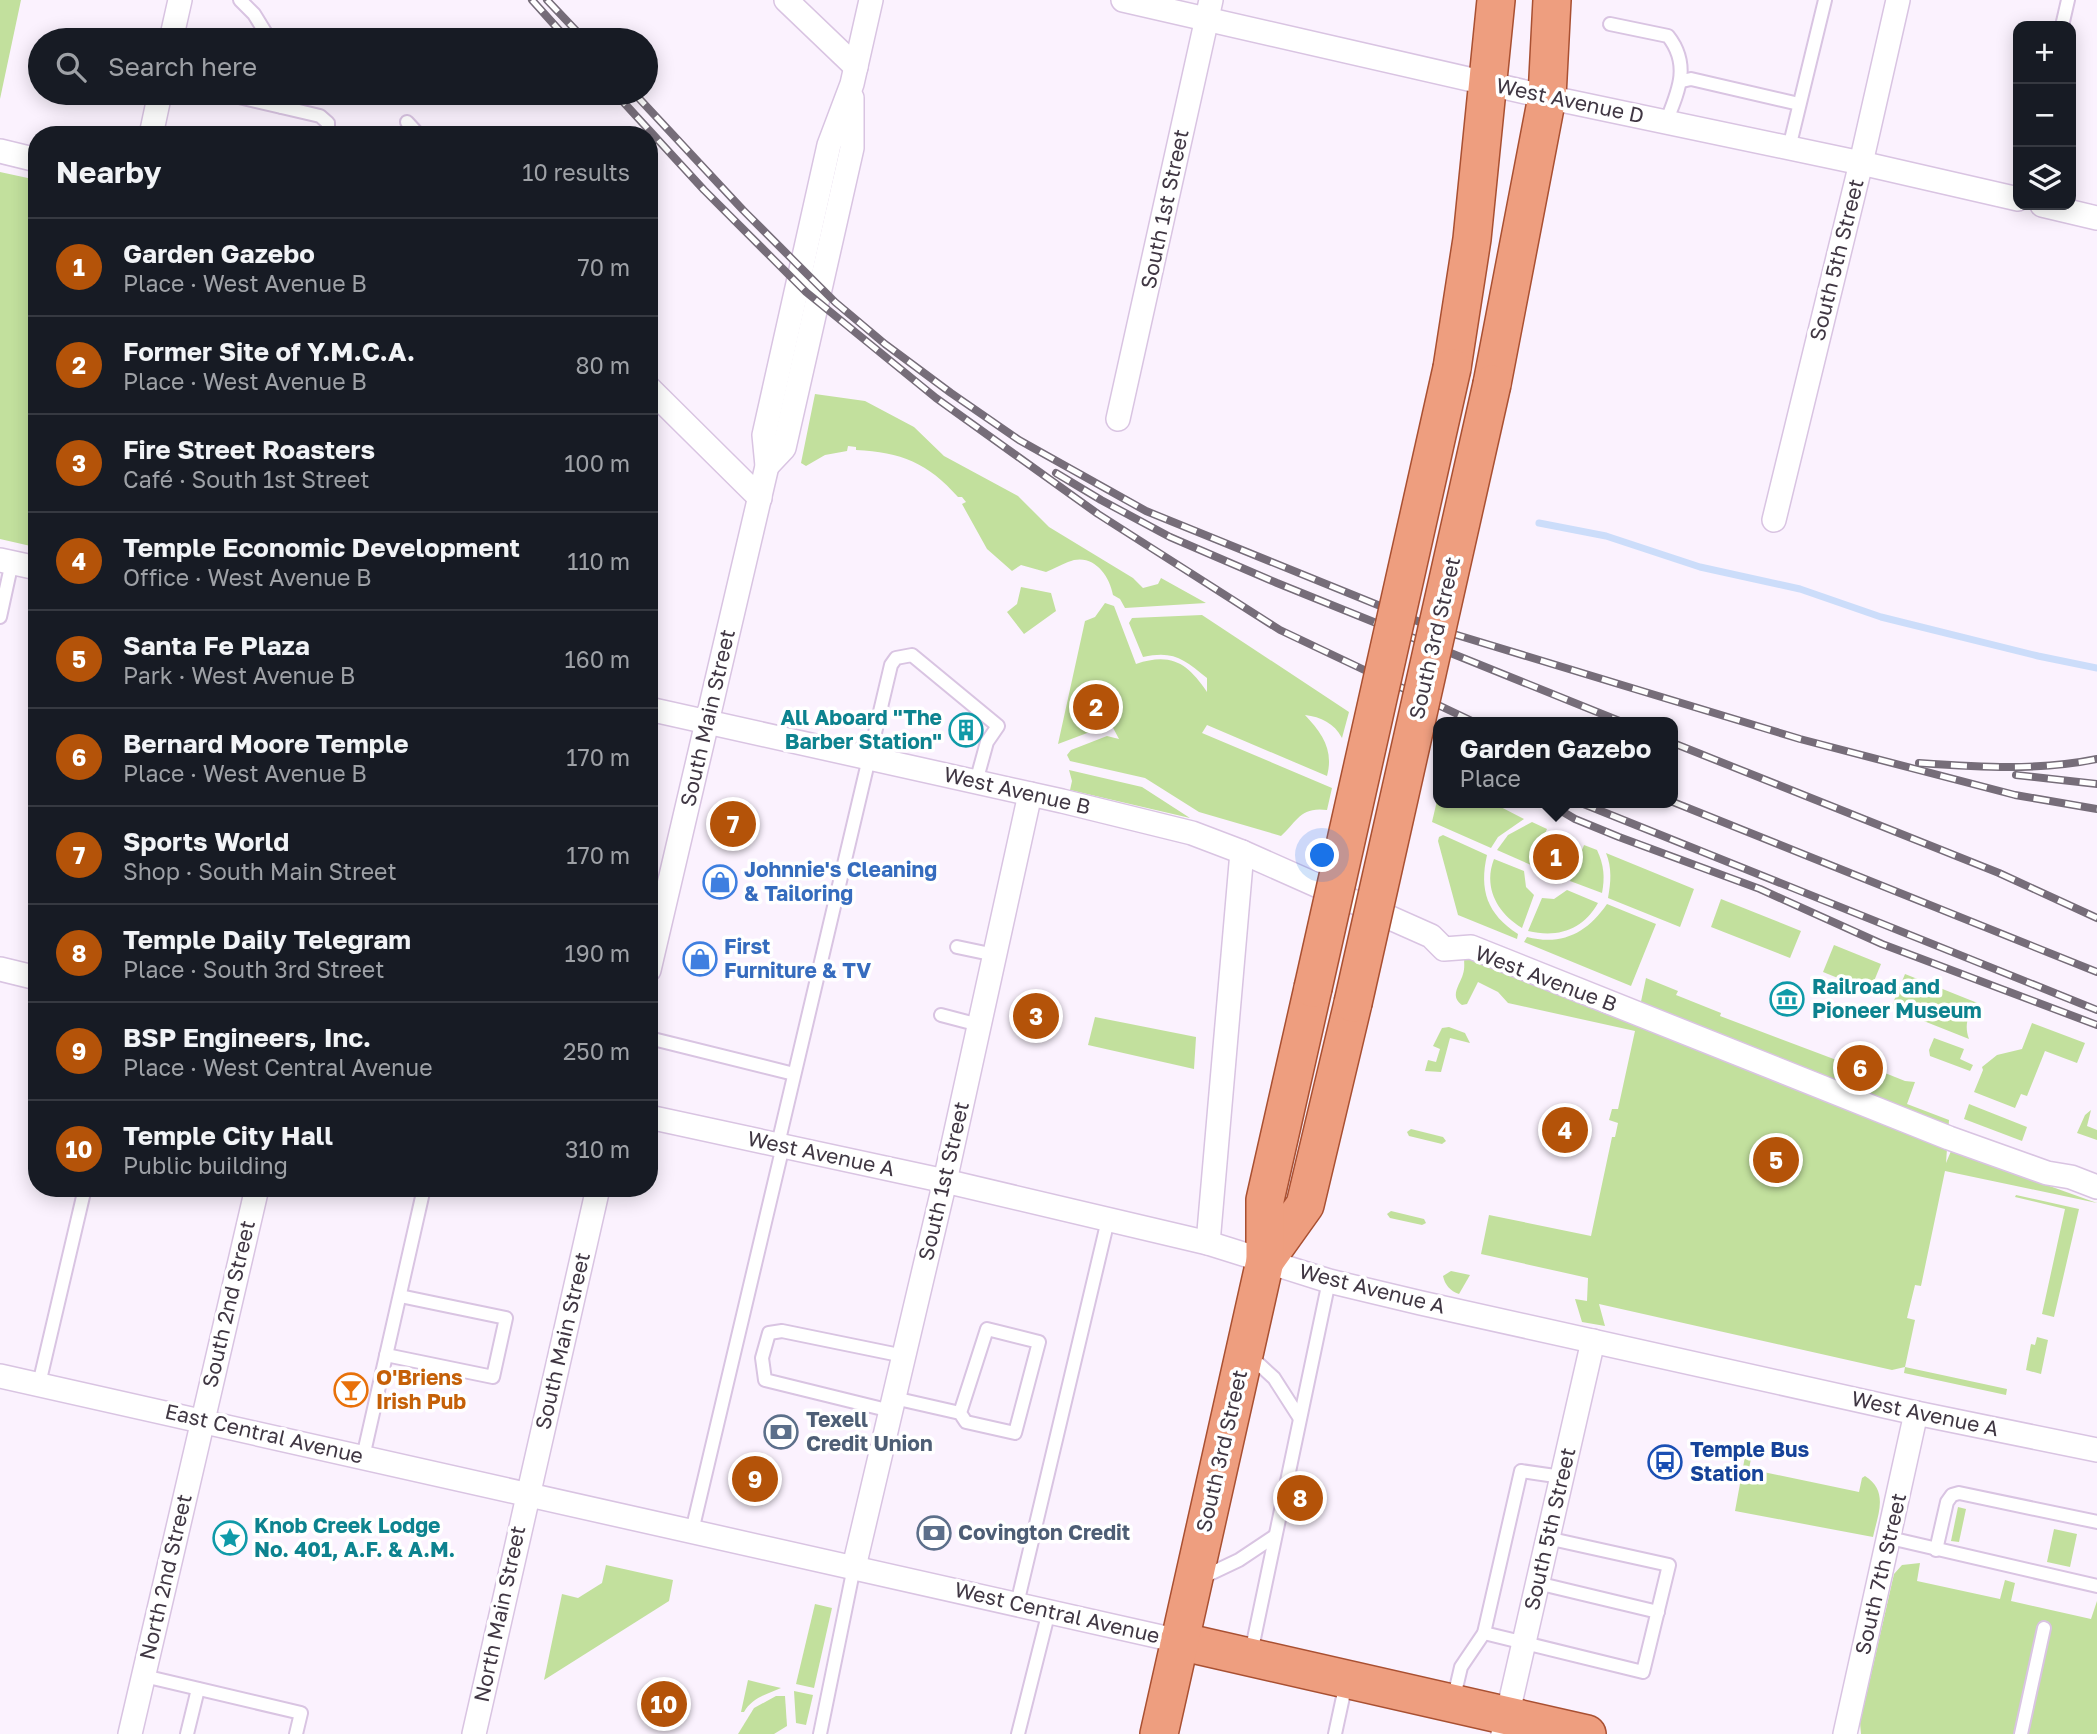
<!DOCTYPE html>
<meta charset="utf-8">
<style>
:root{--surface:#171b24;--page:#20242c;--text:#f1f3f6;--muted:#9ea1a6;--line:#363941;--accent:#b45309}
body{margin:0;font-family:"Golos Text",sans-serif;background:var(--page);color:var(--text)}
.controls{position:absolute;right:21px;top:21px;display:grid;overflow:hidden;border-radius:14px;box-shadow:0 4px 18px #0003}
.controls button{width:63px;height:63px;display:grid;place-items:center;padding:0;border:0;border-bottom:2px solid var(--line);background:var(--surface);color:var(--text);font:35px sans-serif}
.you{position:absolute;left:1323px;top:856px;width:24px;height:24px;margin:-18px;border:5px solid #fff;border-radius:50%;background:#1a73e8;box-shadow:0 0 0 10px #1a73e833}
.badge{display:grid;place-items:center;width:46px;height:46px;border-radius:50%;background:var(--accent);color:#fff;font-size:23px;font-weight:700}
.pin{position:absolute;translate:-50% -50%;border:4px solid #fff;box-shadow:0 2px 7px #0006}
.popup{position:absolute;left:1433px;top:717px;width:245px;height:91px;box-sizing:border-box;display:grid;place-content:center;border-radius:14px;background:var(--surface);filter:drop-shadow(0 2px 5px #0005);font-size:23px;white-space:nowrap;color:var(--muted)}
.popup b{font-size:26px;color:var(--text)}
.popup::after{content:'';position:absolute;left:50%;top:100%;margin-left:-14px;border:14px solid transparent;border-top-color:var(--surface)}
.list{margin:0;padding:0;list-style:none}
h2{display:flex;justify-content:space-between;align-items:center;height:91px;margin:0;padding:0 28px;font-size:30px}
h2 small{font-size:23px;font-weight:400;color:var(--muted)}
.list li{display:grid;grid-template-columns:46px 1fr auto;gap:21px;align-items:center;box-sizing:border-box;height:98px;padding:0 28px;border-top:2px solid var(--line)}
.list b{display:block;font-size:26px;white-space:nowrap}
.list p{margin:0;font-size:23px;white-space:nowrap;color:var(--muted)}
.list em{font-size:23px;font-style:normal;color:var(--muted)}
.icon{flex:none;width:38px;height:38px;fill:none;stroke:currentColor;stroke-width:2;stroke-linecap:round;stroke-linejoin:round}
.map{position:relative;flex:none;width:2097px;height:1734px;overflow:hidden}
.search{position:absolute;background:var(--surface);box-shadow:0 4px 18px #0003;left:28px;top:28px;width:630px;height:77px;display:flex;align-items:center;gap:18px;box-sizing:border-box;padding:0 24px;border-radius:38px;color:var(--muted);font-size:26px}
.panel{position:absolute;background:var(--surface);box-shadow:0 4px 18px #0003;left:28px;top:126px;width:630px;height:1071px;border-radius:28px}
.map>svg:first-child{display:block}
.green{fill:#c2e09d}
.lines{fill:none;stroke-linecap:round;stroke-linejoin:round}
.stream{stroke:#ccddfa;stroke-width:7}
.lane-casing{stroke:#d9c4e2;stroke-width:16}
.street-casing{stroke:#d9c4e2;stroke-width:26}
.primary-casing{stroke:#a95032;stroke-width:40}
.lane{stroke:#fff;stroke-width:12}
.street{stroke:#fff;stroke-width:23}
.primary{stroke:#ee9e7f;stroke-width:37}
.rail-casing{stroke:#766d79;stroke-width:8}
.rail{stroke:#fff;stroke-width:5;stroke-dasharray:16;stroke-linecap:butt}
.primary-bridge-casing{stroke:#a95032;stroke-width:40;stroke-linecap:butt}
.primary-bridge{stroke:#ee9e7f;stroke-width:37}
.labels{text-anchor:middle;stroke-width:7;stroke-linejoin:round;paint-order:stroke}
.street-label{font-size:21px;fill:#403743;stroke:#fff}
.culture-label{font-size:21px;font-weight:bold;fill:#0d838f;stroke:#fff;text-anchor:start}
.shop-label{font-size:21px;font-weight:bold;fill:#366cbe;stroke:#fff;text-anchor:start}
.food-label{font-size:21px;font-weight:bold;fill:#c56008;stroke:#fff;text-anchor:start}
.service-label{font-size:21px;font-weight:bold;fill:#4e5e75;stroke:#fff;text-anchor:start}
.transit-label{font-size:21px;font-weight:bold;fill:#164399;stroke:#fff;text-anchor:start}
</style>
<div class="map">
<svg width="2097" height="1734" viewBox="0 0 2097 1734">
<rect width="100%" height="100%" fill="#fbf2fe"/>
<g class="green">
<path d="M0,0H21L0,99Z"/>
<path d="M0,172L37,180L35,547L0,539Z"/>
<path d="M815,394L865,401L914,427L944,456L1018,496L1049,527L1133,578L1143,588L1158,584L1161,578L1206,603L1125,608L1120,599L1113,595C1109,574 1092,552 1068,562C1060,565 1054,569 1046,572L1021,565L1012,571L987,549L962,504L966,502L962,497H958C928,463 901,452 856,450V447L848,446L847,451L825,455L806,466L801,463Z"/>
<path d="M1021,587L1051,593L1056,611L1024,634L1007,612L1017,604Z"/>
<path d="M1105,603L1114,606L1136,664C1172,652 1188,664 1207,692V678C1184,659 1173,650 1143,657L1129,623L1132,618L1202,615L1349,712L1342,738C1334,723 1321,717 1305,715C1322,733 1334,750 1327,776L1207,725L1202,733L1332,788L1327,810C1300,806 1296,823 1281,836L1199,812L1145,778L1070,761L1067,755L1071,750L1107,736L1119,739L1111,724L1058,744L1085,621L1095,617Z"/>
<path d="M1069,770L1142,787L1190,818L1070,790L1072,781Z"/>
<path d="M1439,792V803H1493L1524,819L1498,837L1491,848L1432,822Z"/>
<path d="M1532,822L1547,829L1531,865L1497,850L1508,835Z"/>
<path d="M1550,831L1578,842L1563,878L1536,867Z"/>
<path d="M1443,835L1487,855C1479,890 1487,914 1518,934L1517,939L1458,915L1438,841L1439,837Z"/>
<path d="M1584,845L1597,850C1604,865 1605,877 1602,893L1570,881Z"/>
<path d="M1606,853L1694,889L1680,927L1608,898C1611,882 1612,868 1606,853Z"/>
<path d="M1494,859L1524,871L1526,887L1534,895L1522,928C1497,913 1483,887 1494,859Z"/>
<path d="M1567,890L1598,903C1583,930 1558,938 1528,931L1542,898L1554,899Z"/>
<path d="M1721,899L1801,931L1790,958L1711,927Z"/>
<path d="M1607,904L1656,924L1631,986L1524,942L1527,937C1562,946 1587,933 1607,904Z"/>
<path d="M1834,945L1881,964L1870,991L1823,972Z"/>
<path d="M1464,956L1636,1025L1646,978L1678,991L1676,995L1721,1013L1720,1016L1863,1070L1865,1065L1905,1081L1915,1082L1907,1104L1949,1120L1946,1163L1951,1151L2097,1203L1945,1171L1921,1286L1915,1285L1907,1318L1915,1320L1905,1367L2007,1389L2006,1395L1904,1373L1905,1367L1892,1370L1599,1304L1605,1326L1582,1322L1575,1299L1587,1301L1588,1278L1481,1254L1489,1215L1591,1236L1612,1137H1615L1618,1123L1609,1120L1612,1109H1618L1635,1031L1508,1003L1498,992L1478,982L1467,1004L1462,1005C1449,996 1460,985 1463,974C1465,968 1464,962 1464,956Z"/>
<path d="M1905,974L1980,1004C1967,1013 1964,1025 1969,1039L1891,1008Z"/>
<path d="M1095,1017L1196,1037L1194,1069L1088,1045Z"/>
<path d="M2032,1023L2085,1043L2077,1063L2045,1051L2027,1096L2021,1094L2015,1108L1974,1092L1983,1070L1982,1067L1997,1055L2022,1049Z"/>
<path d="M1449,1027L1465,1033L1470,1043L1450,1038L1441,1072L1425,1071L1428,1060L1436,1062L1440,1049L1433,1046L1442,1028Z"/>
<path d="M1934,1038L1964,1049L1960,1059L1973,1065L1970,1071L1930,1056L1929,1050Z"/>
<path d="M1969,1104L2027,1127L2022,1141L1964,1119Z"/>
<path d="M2091,1110L2087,1126L2097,1130V1140L2077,1133L2085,1115Z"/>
<path d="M1411,1129L1443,1137L1446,1141L1442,1144L1409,1136L1407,1132Z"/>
<path d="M2016,1195L2079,1209L2054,1317L2042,1314L2065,1209L2015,1197Z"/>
<path d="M1391,1211L1424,1219L1426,1223L1422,1225L1390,1218L1387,1214Z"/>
<path d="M1451,1271L1470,1275L1459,1294C1450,1291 1445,1285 1443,1276Z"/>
<path d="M2037,1337L2048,1340L2041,1374L2026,1370L2031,1344L2035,1345Z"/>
<path d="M1750,1450L1752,1453L1749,1469L1859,1492L1862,1478L1865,1476C1889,1491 1878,1514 1873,1537L1735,1511L1746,1451Z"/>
<path d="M1958,1507L1966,1509L1959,1542L1951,1541Z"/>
<path d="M2054,1529L2077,1534L2070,1567L2047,1562Z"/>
<path d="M1920,1563L1917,1581L2000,1599L2005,1580L2015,1583L2011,1601L2091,1619L2097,1601V1734H1861L1860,1723L1894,1574L1902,1565Z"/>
<path d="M606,1565L673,1580L669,1601L544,1680L562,1594L578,1598L602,1583Z"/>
<path d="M815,1604L832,1608L814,1688L796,1684Z"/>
<path d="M748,1680L781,1688C767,1694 752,1698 744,1712H741Z"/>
<path d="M794,1691L813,1695L806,1725L796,1723Z"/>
<path d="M776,1696H785L787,1726L774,1734H738L754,1708Z"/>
</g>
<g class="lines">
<path class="stream" d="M1539,523L1606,536L1700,567L1800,589L1881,617L2038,656L2097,668"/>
<defs>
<g id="lane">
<path d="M240,0L254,14L270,40"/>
<path d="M1610,24L1668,36C1691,65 1678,92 1666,122"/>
<path d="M2062,26L2068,0"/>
<path d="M1682,81L1691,79L1799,104"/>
<path d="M222,93L320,116L328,123V135"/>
<path d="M282,107L283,93"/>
<path d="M407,122L419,135"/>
<path d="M1789,148L1825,0"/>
<path d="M0,617L12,562"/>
<path d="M957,947L995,955"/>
<path d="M941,1015L979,1025"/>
<path d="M649,1038L794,1074"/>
<path d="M778,1144L891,665L896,658L912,655L998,726L987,742L976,782"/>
<path d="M386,1355L493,1377L506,1318L400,1296"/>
<path d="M1249,1355L1274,1378L1299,1417"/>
<path d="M39,1384L85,1188"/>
<path d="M894,1398L960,1413L966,1422L1015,1433L1039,1342L987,1329L960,1413"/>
<path d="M891,1411L765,1380L762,1358L769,1333L782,1331L904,1356"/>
<path d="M363,1457L424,1188"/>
<path d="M692,1531L783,1146"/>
<path d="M1890,1538L2097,1586"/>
<path d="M1936,1550L1947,1502L1952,1495L1959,1493L2097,1522"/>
<path d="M1199,1579L1239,1560L1275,1536"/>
<path d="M1537,1583L1658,1612"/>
<path d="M1017,1604L1108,1220"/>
<path d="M1484,1633L1643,1672L1669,1565L1547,1538"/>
<path d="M1251,1653L1329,1281"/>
<path d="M144,1676L301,1713L296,1734"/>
<path d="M1453,1701L1461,1667L1484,1633L1521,1471L1562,1477"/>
<path d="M187,1734L198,1689"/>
<path d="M820,1734L854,1567"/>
<path d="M1018,1734L1049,1611"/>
<path d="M1335,1734L1346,1683"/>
<path d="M2021,1734L2044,1628"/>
</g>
<g id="street">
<path d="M786,0L856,67"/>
<path d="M1123,0L1547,97L1861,163L2018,199"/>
<path d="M171,40L180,0"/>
<path d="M151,135L160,93"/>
<path d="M0,151L37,160"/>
<path d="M2042,205L2097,218"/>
<path d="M649,388L760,498"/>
<path d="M1118,419L1211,0"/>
<path d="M767,466L784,448L852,148V98"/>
<path d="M1774,520L1861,163L1898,0"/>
<path d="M0,560L37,568"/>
<path d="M649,709L1062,801L1192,833L1242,852L1431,936L1444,949L1471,947L1949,1138L2047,1173L2071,1177L2097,1187"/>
<path d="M0,969L37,978"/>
<path d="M649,970L767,466L764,435L829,145L852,84L871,0"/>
<path d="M649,1117L945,1181L1208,1243L1329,1281L1421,1303L1916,1413L2097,1450"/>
<path d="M1208,1243L1242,852"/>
<path d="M0,1376L1179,1641"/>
<path d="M854,1567L945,1181L1030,794"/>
<path d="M130,1734L257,1188"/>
<path d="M474,1734L598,1188"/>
<path d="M1503,1734L1593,1341"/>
<path d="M1845,1734L1916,1413"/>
</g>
<g id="primary">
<path d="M1452,368L1472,239L1496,0"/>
<path d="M1492,384L1547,97L1552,0"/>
<path d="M1265,1261L1305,1205L1353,1003"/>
<path d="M1179,1641L1587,1734"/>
<path d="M1159,1734L1265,1261V1200L1313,988"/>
</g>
</defs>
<use href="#lane" class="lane-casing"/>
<use href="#street" class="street-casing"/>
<use href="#primary" class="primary-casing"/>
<use href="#lane" class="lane"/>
<use href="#street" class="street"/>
<use href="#primary" class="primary"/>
<defs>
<g id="rail">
<path d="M532,0L568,40"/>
<path d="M547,0L585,40"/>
<path d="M615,93L704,190L806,292L936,398L1098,514L1280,630L1474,722"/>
<path d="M634,93L743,210L835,302L885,344L951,393L1019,440L1146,511L1437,629L1800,739L2015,795L2097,809"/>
<path d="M1056,473L1101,500L1170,537L1277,583L1622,722"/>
<path d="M1436,735L1439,736"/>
<path d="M1673,743L1999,873L2097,918"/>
<path d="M1919,763C1978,767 2039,771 2097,759"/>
<path d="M2016,775L2097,784"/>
<path d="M1673,802L2097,972"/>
<path d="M1548,803L1575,819L1619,837L1760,889L1882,944L2097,1025"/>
<path d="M1581,803L2097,1010"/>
</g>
</defs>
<use href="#rail" class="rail-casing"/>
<use href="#rail" class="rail"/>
<defs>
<g id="primary-bridge">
<path d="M1313,988L1452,368"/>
<path d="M1353,1003L1492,384"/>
</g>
</defs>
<use href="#primary-bridge" class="primary-bridge-casing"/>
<use href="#primary-bridge" class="primary-bridge"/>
</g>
<defs>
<symbol id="building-ring" viewBox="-11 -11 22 22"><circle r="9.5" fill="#fff" stroke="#0f9aa8" stroke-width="1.5"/><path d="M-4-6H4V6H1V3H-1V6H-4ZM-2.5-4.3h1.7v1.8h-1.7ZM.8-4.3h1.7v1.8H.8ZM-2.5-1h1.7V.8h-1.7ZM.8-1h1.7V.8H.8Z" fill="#0f9aa8"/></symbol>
<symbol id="shop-ring" viewBox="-11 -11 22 22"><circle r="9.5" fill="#fff" stroke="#3f7fe0" stroke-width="1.5"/><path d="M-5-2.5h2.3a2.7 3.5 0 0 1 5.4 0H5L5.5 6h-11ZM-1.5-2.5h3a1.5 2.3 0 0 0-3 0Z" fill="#3f7fe0"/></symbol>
<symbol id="museum-ring" viewBox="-11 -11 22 22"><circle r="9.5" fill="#fff" stroke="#0f9aa8" stroke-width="1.5"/><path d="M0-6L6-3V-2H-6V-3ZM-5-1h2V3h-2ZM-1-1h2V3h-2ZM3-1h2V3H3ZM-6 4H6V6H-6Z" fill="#0f9aa8"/></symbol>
<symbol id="bar-ring" viewBox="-11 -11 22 22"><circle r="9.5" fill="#fff" stroke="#e8710a" stroke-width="1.5"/><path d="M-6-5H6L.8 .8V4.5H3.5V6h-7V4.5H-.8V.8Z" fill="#e8710a"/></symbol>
<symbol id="bank-ring" viewBox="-11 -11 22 22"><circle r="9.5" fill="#fff" stroke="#5c6f8a" stroke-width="1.5"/><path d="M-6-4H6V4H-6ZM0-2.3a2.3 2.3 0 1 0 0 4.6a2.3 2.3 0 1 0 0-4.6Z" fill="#5c6f8a"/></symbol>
<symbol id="bus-ring" viewBox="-11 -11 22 22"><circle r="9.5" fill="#fff" stroke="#1a4fb4" stroke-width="1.5"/><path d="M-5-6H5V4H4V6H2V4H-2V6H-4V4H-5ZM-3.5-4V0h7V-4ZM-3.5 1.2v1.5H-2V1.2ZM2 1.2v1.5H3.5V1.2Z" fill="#1a4fb4"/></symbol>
<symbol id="sight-ring" viewBox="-11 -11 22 22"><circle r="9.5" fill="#fff" stroke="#0f9aa8" stroke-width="1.5"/><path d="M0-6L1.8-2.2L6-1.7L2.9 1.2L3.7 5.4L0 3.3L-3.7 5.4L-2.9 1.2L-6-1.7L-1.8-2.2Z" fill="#0f9aa8"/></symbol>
</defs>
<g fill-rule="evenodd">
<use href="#building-ring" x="947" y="711" width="38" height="38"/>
<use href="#shop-ring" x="701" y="863" width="38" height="38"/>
<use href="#shop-ring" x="681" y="940" width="38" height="38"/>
<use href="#museum-ring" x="1768" y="980" width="38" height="38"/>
<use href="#bar-ring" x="332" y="1371" width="38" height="38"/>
<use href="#bank-ring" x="762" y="1413" width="38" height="38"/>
<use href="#bus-ring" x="1646" y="1443" width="38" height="38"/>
<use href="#bank-ring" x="915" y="1514" width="38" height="38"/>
<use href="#sight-ring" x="211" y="1519" width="38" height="38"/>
</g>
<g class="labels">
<g class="street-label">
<text transform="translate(1570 101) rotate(12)" y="7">West Avenue D</text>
<text transform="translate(1165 209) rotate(-78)" y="7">South 1st Street</text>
<text transform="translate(1837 260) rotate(-76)" y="7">South 5th Street</text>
<text transform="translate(1435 638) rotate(-77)" y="7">South 3rd Street</text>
<text transform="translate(708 718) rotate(-77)" y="7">South Main Street</text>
<text transform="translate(1017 791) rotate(13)" y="7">West Avenue B</text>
<text transform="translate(1546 979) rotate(21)" y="7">West Avenue B</text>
<text transform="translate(821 1154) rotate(12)" y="7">West Avenue A</text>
<text transform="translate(944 1181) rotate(-77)" y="7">South 1st Street</text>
<text transform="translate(1372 1289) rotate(14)" y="7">West Avenue A</text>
<text transform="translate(229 1304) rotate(-77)" y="7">South 2nd Street</text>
<text transform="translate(563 1341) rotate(-77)" y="7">South Main Street</text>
<text transform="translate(1925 1414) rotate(12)" y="7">West Avenue A</text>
<text transform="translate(264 1434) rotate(13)" y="7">East Central Avenue</text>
<text transform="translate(1222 1451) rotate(-77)" y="7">South 3rd Street</text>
<text transform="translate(1550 1529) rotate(-77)" y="7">South 5th Street</text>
<text transform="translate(1881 1574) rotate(-77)" y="7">South 7th Street</text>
<text transform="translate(166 1577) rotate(-77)" y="7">North 2nd Street</text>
<text transform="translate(1057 1613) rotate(13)" y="7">West Central Avenue</text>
<text transform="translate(500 1614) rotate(-78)" y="7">North Main Street</text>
</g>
<g class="culture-label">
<text x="942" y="725" text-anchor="end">All Aboard "The<tspan x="942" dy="24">Barber Station"</tspan></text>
<text x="1812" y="994">Railroad and<tspan x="1812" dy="24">Pioneer Museum</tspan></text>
<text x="254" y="1533">Knob Creek Lodge<tspan x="254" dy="24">No. 401, A.F. &amp; A.M.</tspan></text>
</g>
<g class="shop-label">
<text x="744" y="877">Johnnie's Cleaning<tspan x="744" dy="24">&amp; Tailoring</tspan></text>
<text x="724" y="954">First<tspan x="724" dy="24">Furniture &amp; TV</tspan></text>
</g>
<g class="food-label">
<text x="376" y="1385">O'Briens<tspan x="376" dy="24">Irish Pub</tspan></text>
</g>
<g class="service-label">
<text x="806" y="1427">Texell<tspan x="806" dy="24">Credit Union</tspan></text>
<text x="958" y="1540">Covington Credit</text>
</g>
<g class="transit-label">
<text x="1690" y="1457">Temple Bus<tspan x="1690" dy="24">Station</tspan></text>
</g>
</g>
</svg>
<div class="controls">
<button>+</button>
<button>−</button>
<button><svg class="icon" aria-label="layers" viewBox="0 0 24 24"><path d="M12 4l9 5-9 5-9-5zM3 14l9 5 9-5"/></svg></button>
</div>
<div class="you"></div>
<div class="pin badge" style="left:1556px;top:857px">1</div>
<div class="popup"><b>Garden Gazebo</b>Place</div>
<div class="pin badge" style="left:1096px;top:707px">2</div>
<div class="pin badge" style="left:1036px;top:1016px">3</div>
<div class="pin badge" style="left:1565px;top:1130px">4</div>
<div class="pin badge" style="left:1776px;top:1160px">5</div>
<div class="pin badge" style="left:1860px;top:1068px">6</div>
<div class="pin badge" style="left:733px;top:824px">7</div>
<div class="pin badge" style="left:1300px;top:1498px">8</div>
<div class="pin badge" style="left:755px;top:1479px">9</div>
<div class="pin badge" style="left:664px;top:1704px">10</div>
<div class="search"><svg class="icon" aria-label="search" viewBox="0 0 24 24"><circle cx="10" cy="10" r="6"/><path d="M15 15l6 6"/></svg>Search here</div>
<section class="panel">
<h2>Nearby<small>10 results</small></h2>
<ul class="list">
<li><span class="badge">1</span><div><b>Garden Gazebo</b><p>Place · West Avenue B</p></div><em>70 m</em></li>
<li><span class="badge">2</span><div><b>Former Site of Y.M.C.A.</b><p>Place · West Avenue B</p></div><em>80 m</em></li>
<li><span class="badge">3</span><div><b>Fire Street Roasters</b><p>Café · South 1st Street</p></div><em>100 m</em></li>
<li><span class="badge">4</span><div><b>Temple Economic Development</b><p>Office · West Avenue B</p></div><em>110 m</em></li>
<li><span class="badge">5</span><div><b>Santa Fe Plaza</b><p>Park · West Avenue B</p></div><em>160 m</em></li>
<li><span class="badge">6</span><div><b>Bernard Moore Temple</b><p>Place · West Avenue B</p></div><em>170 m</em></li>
<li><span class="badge">7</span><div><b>Sports World</b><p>Shop · South Main Street</p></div><em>170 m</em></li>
<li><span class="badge">8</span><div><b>Temple Daily Telegram</b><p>Place · South 3rd Street</p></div><em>190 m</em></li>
<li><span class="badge">9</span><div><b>BSP Engineers, Inc.</b><p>Place · West Central Avenue</p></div><em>250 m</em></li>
<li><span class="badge">10</span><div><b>Temple City Hall</b><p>Public building</p></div><em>310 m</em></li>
</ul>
</section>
</div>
